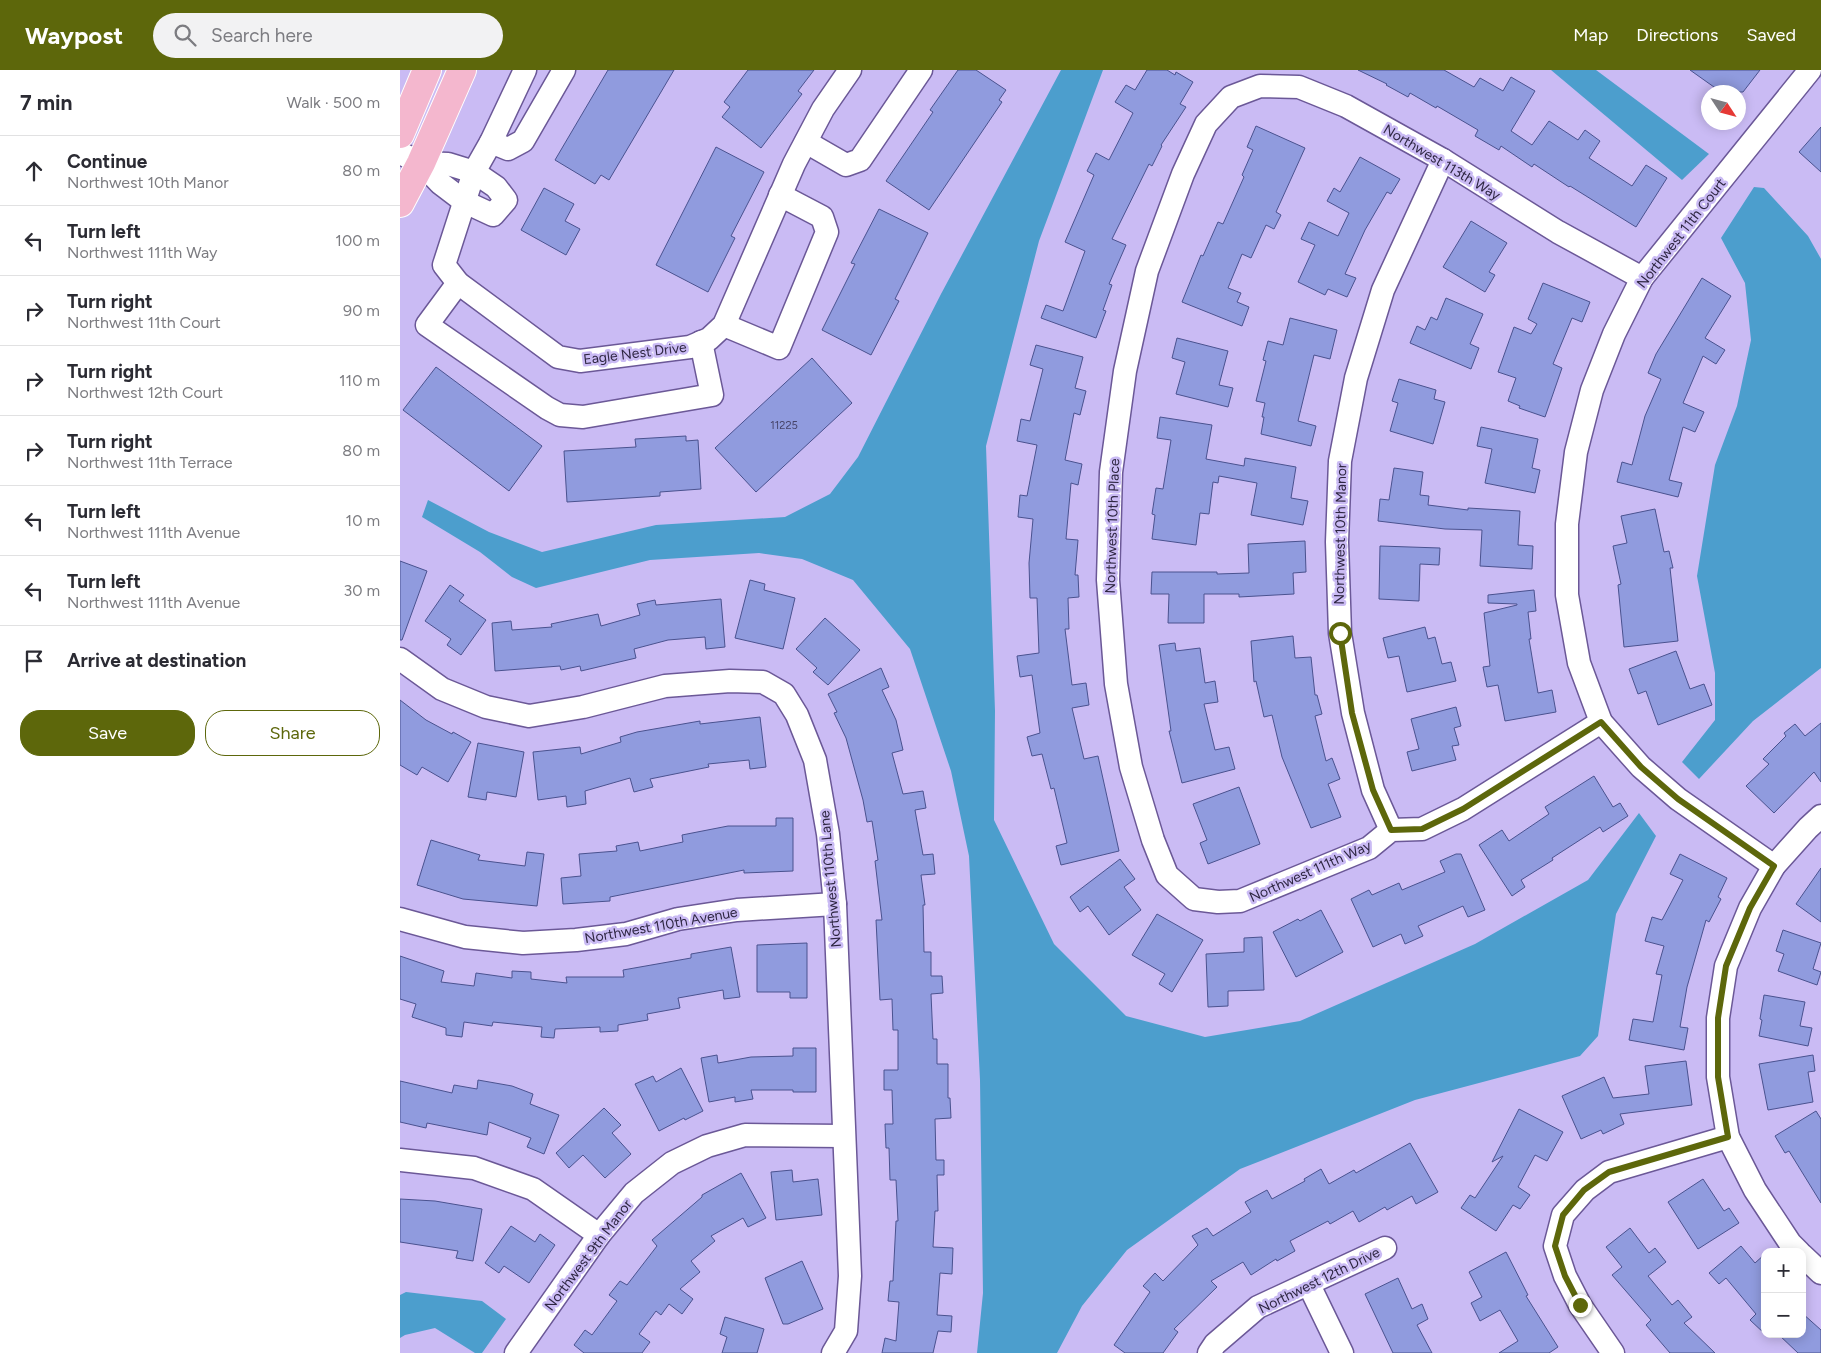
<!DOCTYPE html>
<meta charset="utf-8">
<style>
:root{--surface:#fff;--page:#f2f2f3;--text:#2b2b33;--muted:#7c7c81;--line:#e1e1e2;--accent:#5d670b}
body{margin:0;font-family:Figtree,sans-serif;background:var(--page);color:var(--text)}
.controls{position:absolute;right:15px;bottom:15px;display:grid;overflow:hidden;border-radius:10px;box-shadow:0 2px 12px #0003}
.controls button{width:45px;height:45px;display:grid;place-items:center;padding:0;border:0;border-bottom:1px solid var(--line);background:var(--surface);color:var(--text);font:25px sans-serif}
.compass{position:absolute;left:1301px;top:15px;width:45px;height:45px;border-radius:50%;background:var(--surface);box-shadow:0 2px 12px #0003;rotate:126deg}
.stop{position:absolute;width:15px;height:15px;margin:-11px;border:4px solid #5d670b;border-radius:50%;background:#fff}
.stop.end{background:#5d670b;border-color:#fff;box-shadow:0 1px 5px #0008}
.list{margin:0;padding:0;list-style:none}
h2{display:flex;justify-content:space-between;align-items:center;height:65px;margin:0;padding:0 20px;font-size:21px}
h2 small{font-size:16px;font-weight:400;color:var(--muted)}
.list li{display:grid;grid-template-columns:32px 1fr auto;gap:15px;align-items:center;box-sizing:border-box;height:70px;padding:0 20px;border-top:1px solid var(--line)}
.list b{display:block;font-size:19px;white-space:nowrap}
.list p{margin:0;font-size:16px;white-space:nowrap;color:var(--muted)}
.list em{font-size:16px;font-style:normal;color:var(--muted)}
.actions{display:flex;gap:10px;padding:15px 20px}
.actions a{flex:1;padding:11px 0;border:1px solid var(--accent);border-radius:20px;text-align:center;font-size:18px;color:var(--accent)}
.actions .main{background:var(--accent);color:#fff}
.icon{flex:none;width:28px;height:28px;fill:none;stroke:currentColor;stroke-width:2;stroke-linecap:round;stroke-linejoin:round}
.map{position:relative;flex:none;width:1421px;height:1283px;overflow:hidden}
header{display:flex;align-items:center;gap:30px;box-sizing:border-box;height:70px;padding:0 25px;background:var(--accent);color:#fff}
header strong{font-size:24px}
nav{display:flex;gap:28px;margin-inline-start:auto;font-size:18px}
.search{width:350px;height:45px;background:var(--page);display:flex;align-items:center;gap:12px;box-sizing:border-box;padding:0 18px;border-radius:28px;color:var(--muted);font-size:19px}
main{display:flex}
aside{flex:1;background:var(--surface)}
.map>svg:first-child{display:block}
.water{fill:#4c9ecd}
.building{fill:#909bde;stroke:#4a528f}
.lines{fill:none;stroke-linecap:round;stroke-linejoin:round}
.minor-casing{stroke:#6b5897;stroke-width:25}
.major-casing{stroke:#fff;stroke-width:30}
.minor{stroke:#fff;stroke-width:22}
.major{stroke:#f4b7ce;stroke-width:28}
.route{stroke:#5d670b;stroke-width:6}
.labels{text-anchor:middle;stroke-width:5;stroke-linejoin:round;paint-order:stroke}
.number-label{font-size:11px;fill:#464369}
.street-label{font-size:14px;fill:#2e2642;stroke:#cabbf4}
</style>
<header>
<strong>Waypost</strong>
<div class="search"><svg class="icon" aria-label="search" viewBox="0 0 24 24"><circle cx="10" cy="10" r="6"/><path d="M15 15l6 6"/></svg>Search here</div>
<nav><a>Map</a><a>Directions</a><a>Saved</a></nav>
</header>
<main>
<aside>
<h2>7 min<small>Walk · 500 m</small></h2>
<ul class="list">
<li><svg class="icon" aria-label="ahead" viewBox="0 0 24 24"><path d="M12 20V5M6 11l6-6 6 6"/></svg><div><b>Continue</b><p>Northwest 10th Manor</p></div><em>80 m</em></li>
<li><svg class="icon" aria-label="left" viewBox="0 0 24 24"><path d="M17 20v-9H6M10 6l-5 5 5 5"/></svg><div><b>Turn left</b><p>Northwest 111th Way</p></div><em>100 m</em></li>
<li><svg class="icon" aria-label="right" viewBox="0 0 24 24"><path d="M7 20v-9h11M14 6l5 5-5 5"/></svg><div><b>Turn right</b><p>Northwest 11th Court</p></div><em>90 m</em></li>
<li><svg class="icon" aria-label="right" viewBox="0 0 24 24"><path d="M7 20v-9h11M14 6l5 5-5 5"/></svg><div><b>Turn right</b><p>Northwest 12th Court</p></div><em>110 m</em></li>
<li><svg class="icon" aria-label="right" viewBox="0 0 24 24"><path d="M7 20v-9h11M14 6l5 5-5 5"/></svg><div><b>Turn right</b><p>Northwest 11th Terrace</p></div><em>80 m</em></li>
<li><svg class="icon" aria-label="left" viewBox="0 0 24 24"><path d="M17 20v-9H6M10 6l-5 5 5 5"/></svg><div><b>Turn left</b><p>Northwest 111th Avenue</p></div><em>10 m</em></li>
<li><svg class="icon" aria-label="left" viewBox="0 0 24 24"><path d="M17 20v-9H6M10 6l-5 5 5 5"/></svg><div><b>Turn left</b><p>Northwest 111th Avenue</p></div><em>30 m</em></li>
<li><svg class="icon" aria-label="arrive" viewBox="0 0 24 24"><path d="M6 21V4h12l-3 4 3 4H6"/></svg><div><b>Arrive at destination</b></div></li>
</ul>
<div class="actions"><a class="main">Save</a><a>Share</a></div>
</aside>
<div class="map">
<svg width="1421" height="1283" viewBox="0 0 1421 1283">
<rect width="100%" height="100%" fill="#cabbf4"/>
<g class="water">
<path d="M661,0H703L639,171L586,376L595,641L594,750L654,874L726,946L805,967L900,951L1075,874L1188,810L1239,743L1256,766L1216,844L1198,966L1180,986L1015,1030L840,1099L727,1180L682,1236L657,1283H577L583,1223L580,1010L569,786L551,701L510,579L453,510L402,489L359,483L250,490L136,518L112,507L80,482L22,447L28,430L89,462L142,482L256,455L385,447L430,424L458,387L541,224Z"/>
<path d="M1151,0H1196L1309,84L1282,110Z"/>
<path d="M1354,117L1364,118L1408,166L1421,189V598L1353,651L1299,709L1282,692L1315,650V603L1297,506L1315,395L1337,336L1351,270L1345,213L1321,168Z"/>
<path d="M6,1222L82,1231L106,1249L82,1283H75L35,1258L5,1265L0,1268V1225Z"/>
</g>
<g class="building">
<path d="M208,0H274L209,110L201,105L195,114L155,90Z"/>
<path d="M348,0H414L398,21L402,24L361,78L322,47L330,37L324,32Z"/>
<path d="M558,0H576L606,20L599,30L602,32L529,140L486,111L533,42L530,40Z"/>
<path d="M747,0H767L775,5L776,2L793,12L780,34L786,37L761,75L762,76L752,96L749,94L712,169L726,175L709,214L712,215L703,240L706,241L696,268L641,248L646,235L663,241L685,181L665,172L694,105L687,101L696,83L709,90L733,43L715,32L726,15L735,20Z"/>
<path d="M958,0H1044L1074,17L1080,8L1103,21L1111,7L1135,21L1111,61L1132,75L1149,51L1178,70L1185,60L1200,71L1189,88L1232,116L1246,95L1267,108L1236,157L1170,116L1169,117L1134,94L1132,97L1101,76L1099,80L1075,66L1078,60L1037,36L1036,38L1010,23L1008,27L986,15L987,14Z"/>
<path d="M1290,0H1360L1343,22H1321Z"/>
<path d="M856,56L905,78L876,142L881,145L874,159L866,155L851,188L842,184L828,218L841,223L837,232L849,237L842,256L782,232L801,185L803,186L818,152L823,154L844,107L842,105L853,80L847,77Z"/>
<path d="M1421,57V102L1399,82Z"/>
<path d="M316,77L364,102L331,166L335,168L308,222L256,195Z"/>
<path d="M960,87L1000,109L991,124L987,122L965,160L945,204L956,208L947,227L928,219L925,225L898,212L915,175L901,169L909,152L938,166L949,143L927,131L934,118L940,122Z"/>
<path d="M144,118L174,134L165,151L180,159L166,185L121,160Z"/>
<path d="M479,139L528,163L495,229L499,231L471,285L422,260L455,194L451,193Z"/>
<path d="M1071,151L1107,173L1089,202L1095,205L1085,222L1043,197Z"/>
<path d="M1302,208L1331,226L1305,268L1325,280L1316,294L1303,286L1283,333L1304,342L1295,362L1283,357L1269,410L1282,413L1278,427L1217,412L1222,392L1232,395L1245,346L1261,309L1248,303L1256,284Z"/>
<path d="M1143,213L1190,232L1182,252L1172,248L1153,294L1162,298L1145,347L1119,338L1120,336L1108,331L1116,308L1098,302L1114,257L1131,264L1137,254L1128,249Z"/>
<path d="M1046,228L1083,244L1070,274L1079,278L1071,299L1010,273L1017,256L1025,260L1031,247L1037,250Z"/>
<path d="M890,248L937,260L930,289L914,285L898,351L916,356L911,376L861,364L864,347H862L865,333L856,331L866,291L863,290L868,271L883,275Z"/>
<path d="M777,268L828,281L819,315L833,318L828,337L776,324L785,292L772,288Z"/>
<path d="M636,275L683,287L675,318L686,321L680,345L674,343L665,390L682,394L678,415L671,413L666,469L678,470L675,505H678L679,527L668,528L669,559H665L672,615L686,613L689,635L672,638L684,689L698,686L719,781L661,795L656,776L667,773L654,718L651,719L642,684L632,686L627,667L640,663L632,605L620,607L617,586L639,583L637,528H630L629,493L633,449L618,447L620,425L627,426L637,375L617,371L621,349L630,351L643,299L630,295Z"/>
<path d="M412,288L452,333L356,422L315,378Z"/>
<path d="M36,297L142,376L109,421L3,340Z"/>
<path d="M999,309L1036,320L1034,329L1045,332L1033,374L990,361L998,333L992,331Z"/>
<path d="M760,347L812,355L806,389L844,396L845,388L896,397L891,428L908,431L903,455L851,445L857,413L819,406L818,413L813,412L809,444L800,443L796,475L752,469L755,445L752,444L756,418L763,419L771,370L757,368Z"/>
<path d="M1081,357L1138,369L1132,398L1140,400L1135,423L1085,413L1092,379L1077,376Z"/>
<path d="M286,366V371L298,370L301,419L260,422V426L167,432L164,381L236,377L235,369Z"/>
<path d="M994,398L1023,402L1020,425L1029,426L1028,435L1068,440V438L1120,441L1118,475L1133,476L1132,499L1080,496L1082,460L1045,459L978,451L980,429L989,430Z"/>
<path d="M1255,439L1264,482L1269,481L1273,498H1270L1278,571L1224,577L1218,515L1221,514L1213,476L1227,473L1221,446Z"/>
<path d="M905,471L906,502L893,503L894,524L839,527V524H804V553H768L769,524H751L752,502H817V504L849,503L848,474Z"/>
<path d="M980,476L1040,478L1039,495L1020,494L1019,531L979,529Z"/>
<path d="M0,491L27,501L2,570H0Z"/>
<path d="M350,510L365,514L364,520L395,528L383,579L335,568Z"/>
<path d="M50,515L64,525L59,531L86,550L61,585L47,575L51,569L25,551Z"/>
<path d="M1134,520L1136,541L1128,542L1131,569H1129L1138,623L1152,620L1156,642L1105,651L1098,615L1087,617L1083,597L1090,596L1084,543L1117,535V534L1088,533V525Z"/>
<path d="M321,529L325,577L306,579L305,567L268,570L234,579L236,588L181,601L180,596L161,600L160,596L95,601L92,553L111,551L112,560L152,557L151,554L198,544L201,556L240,545L237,534L255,530L256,535Z"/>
<path d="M425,548L460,580L428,615L413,602L417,598L396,579Z"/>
<path d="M1025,557L1028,569L1035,567L1042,594L1051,592L1056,611L1007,622L999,586L988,588L983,568Z"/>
<path d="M893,566L895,588L911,587L915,625H917L922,644L915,646L926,691L932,688L940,709L928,714L941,747L911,758L882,687L872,645L864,647L856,611L854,612L851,571Z"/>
<path d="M775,573L776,581L800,578L805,613L815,611L818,632L804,634L815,680L829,677L835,699L782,713L769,661H771L759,575Z"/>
<path d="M1276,581L1290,619L1304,614L1312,635L1258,655L1246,621L1238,624L1229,599Z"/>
<path d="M481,598L489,617L482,620L496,650L503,680L492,683L503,724L523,721L526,738L515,740L523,785L533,784L535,804L521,805L525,835H523L524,882H531V906H542L543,923L531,924L533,969H537V994H548V1028H550L551,1048L535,1049L536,1090H544V1105H537L538,1141H535L533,1177L553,1178L552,1204L540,1203L537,1245L552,1246L551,1262L538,1261L533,1283H482L485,1268L496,1271L499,1232L488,1231L490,1211H493L496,1151H498L496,1110H490L489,1078H486L485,1054H493L492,1020H484V1000H498V960H493L492,929L480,930L476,850H482L475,791L478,790L472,751L467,752L463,730L446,668L434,643L437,642L428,624Z"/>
<path d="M0,630L26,650L52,664L53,662L71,672L48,712L22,697L17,705L0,695Z"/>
<path d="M1056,637L1061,656L1054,658L1059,675L1052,676L1056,690L1012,701L1007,682L1019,679L1011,649Z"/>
<path d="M360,647L366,697L350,699L349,690L308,694L309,697L250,709L253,717L234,722L230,708L185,721L186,734L167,737L166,726L138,730L133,682L180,677L181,684L221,672L220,667L237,662L300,651V654Z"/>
<path d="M1421,653V712L1414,702L1374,743L1346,716L1369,694L1363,689L1386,666L1384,663L1395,654L1405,666Z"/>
<path d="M78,673L124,682L116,727L87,722L86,730L68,727Z"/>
<path d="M1194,706L1213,737L1220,733L1228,746L1203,762L1200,757L1152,788L1153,790L1121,810L1125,817L1112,826L1079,775L1102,760L1109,771L1149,744L1145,737Z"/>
<path d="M839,717L860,774L808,794L800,773L807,770L793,734Z"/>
<path d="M376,748H393V801L344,803V800L210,827V831L163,834L161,808L181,806L179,784L217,781L216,776L238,772L240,781L283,772L282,765L328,756H376Z"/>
<path d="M31,770L80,785L78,790L125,796L127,782L144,784L137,836L63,829L17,815Z"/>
<path d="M1056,784H1061L1085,840L1068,847L1063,836L1018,856L1023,866L1005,874L1001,864L973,877L951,829L969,820L972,825L999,813L1002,820L1045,802L1040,791Z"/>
<path d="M1280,784L1327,808L1318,827L1321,829L1309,852L1306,850L1287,917L1280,957L1288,958L1284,980L1229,970L1233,949L1253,952L1262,905L1256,904L1264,876L1245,871L1252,847L1262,850L1283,810L1270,804Z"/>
<path d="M720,789L735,809L724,817L741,840L709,865L688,836L680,842L670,827Z"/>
<path d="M1421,798V852L1396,834Z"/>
<path d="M921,840L943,882L896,907L873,862L898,849L900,851Z"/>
<path d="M757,844L803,870L772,922L759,914L765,904L732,885Z"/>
<path d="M1383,860L1421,873L1413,899L1421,902L1417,915L1378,901L1384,884L1376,881Z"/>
<path d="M862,867L864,920L828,921V936L808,937L806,884L844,882V868Z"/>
<path d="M407,873V928H390V922H357V875Z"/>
<path d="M331,877L340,927L324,929L323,920L278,928L280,938L247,944L248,950L218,955V961L200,962V957L155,959L154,968L141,967L142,957L93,952L92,956L64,952L62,967L46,965V958L12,947L16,934L0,929V886L44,901L41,912L74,916L76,903L112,908V901L131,902V909L167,913L166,907H224L223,900L291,888V884Z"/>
<path d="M1364,925L1405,932L1400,956L1412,958L1408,976L1359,966L1362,950L1360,949Z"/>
<path d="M393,978H416V1022H393V1020H351L353,1029L335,1032V1027L309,1032L301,988L317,985L318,993L351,987L393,986Z"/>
<path d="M1413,985L1415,1001L1408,1002L1413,1032L1368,1040L1359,994Z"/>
<path d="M1286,991L1292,1035L1220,1044L1224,1054L1203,1064L1201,1060L1181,1069L1162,1026L1204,1007L1213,1028L1249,1024L1245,996Z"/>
<path d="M281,998L303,1041L285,1050L284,1048L259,1061L235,1014L253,1006L256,1012Z"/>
<path d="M78,1010L112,1016L133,1024L130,1034L159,1045L144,1084L127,1077L131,1068L89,1052L87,1065L27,1053L26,1058L0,1052V1011L52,1023L54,1015L77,1019Z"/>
<path d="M204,1038L221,1055L212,1063L231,1084L205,1108L183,1085L169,1098L156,1083Z"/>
<path d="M1119,1039L1163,1062L1147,1091L1135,1085L1118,1117L1130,1125L1120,1139L1113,1135L1096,1161L1061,1138L1070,1125L1075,1128L1103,1086L1092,1092Z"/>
<path d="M1416,1041L1421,1049V1133L1389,1081L1385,1083L1375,1066Z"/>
<path d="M1010,1073L1038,1122L1016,1134L1012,1126L987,1140L985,1137L959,1152L953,1141L930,1154L928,1151L890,1171L895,1181L877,1191L876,1189L851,1205L843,1192L811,1211L817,1217L774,1259L778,1262L763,1283H725L714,1275L750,1222L743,1216L755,1203L763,1211L798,1175L792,1166L807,1158L813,1166L851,1142L845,1132L867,1120L872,1129L905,1111L904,1109L921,1099L929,1114L954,1100L956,1103Z"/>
<path d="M392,1100L393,1112L418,1109L422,1145L376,1150L371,1102Z"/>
<path d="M341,1103L366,1148L348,1157L343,1148L311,1166L315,1171L291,1191L300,1202L280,1219L293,1229L282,1244L269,1234L261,1245L256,1241L239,1264L250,1272L242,1283H184L174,1275L185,1260L192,1265L217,1231L209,1225L220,1211L227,1215L257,1176L252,1170L302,1127V1125Z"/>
<path d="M1303,1109L1324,1141L1329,1138L1339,1153L1298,1179L1268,1132Z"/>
<path d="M0,1129L35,1131L82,1139L73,1191L56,1188L58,1181L0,1172Z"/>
<path d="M111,1156L135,1172L140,1164L155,1175L129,1213L104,1196L99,1203L85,1193Z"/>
<path d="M1230,1158L1249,1183L1255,1178L1266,1192L1248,1206L1272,1235L1278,1230L1292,1247L1284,1253L1315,1283H1270L1246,1255L1251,1250L1212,1205L1222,1197L1206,1177Z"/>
<path d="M1341,1176L1355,1193L1365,1184V1264L1350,1250L1356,1244L1326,1208L1319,1214L1309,1203Z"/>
<path d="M1106,1182L1128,1225L1126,1226L1158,1277L1149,1283H1099L1118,1271L1100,1240L1080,1251L1071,1233L1082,1227L1069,1202Z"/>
<path d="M402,1191L423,1239L388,1254H383L365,1208Z"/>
<path d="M998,1208L1012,1239L1022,1234L1028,1249L1017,1255L1032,1283H993L965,1224Z"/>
<path d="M1402,1243L1421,1260V1283H1398L1378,1264H1402Z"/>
<path d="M325,1247L364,1259L357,1283H322L327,1267L320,1264Z"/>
</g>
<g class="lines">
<defs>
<g id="minor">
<path d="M125,0L91,72L74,102L44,195L58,213L158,287L180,291L290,277L309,269L324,255L394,94L423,39L450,0"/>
<path d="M91,72L108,79L123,71L164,0"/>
<path d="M406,72L446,95L460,90L521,0"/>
<path d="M0,83L21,93L48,94L74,102L96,117L106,130L93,145L65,132L40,113L21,93"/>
<path d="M58,213L27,255L147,338L160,345L183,347L312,325L301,272"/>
<path d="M324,255L379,278L427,162L422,147L380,125"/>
<path d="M0,589L42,619L86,637L129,646L183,637L265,616L330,611L363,612L384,624L397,645L415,690L428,764L435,834L450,1206L446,1261L433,1283"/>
<path d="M1201,652L1063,739L1022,759L991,760L969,778L840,831L818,832L794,829L767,805L753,770L731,697L716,614L708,510L711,402L725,301L747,201L783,104L806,54L831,27L860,16L899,17L946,36L1043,90L1158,162L1242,208"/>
<path d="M991,760L973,720L953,643L940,563L937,472L940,391L956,308L983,220L1043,90"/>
<path d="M1374,796L1278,729L1241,697L1201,652L1179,593L1167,525V454L1176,382L1192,320L1214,264L1242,208L1410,0"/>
<path d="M0,849L65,867L123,873L176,870L226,864L278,849L337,840L435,834"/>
<path d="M0,1090L74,1098L133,1119L199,1165"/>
<path d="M1399,1182L1390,1173L1355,1120L1328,1067L1318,1007V948L1326,896L1350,838L1374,796L1408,758L1421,746"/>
<path d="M1402,1185L1421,1203"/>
<path d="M909,1215L942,1283"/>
<path d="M116,1283L199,1165L234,1123L272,1093L307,1076L345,1065L443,1066"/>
<path d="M809,1283L815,1274L858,1237L985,1178"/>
<path d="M1213,1283L1180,1235L1165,1206L1155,1176L1163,1145L1185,1120L1209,1102L1328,1067"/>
</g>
<g id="major">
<path d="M0,64L27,0"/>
<path d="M0,133L21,93L62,0"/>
</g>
</defs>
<use href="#minor" class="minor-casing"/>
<use href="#major" class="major-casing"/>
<use href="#minor" class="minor"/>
<use href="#major" class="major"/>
</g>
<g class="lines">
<path class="route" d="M940,563L952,643L973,720L991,760L1022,759L1063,739L1201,652L1241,697L1278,729L1374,796L1350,838L1326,896L1318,948V1007L1328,1067L1209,1102L1184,1120L1163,1145L1155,1176L1165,1206L1180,1235"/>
</g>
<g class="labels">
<g class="number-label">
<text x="384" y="359">11225</text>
</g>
<g class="street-label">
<text transform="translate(1042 92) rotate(31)" y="5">Northwest 113th Way</text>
<text transform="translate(1281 163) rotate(-52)" y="5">Northwest 11th Court</text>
<text transform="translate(235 283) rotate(-7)" y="5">Eagle Nest Drive</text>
<text transform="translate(712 456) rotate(-88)" y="5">Northwest 10th Place</text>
<text transform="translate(940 464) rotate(-89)" y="5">Northwest 10th Manor</text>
<text transform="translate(910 801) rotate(-24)" y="5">Northwest 111th Way</text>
<text transform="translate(430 809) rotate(-95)" y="5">Northwest 110th Lane</text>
<text transform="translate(261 855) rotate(-10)" y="5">Northwest 110th Avenue</text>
<text transform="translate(188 1185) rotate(-53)" y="5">Northwest 9th Manor</text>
<text transform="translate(919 1210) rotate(-26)" y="5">Northwest 12th Drive</text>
</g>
</g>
</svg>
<div class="controls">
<button>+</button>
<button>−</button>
</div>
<svg class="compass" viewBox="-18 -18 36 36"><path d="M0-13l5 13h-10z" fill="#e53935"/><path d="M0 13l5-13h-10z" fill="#7c7c81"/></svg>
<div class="stop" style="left:940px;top:563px"></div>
<div class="stop end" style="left:1180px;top:1235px"></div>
</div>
</main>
